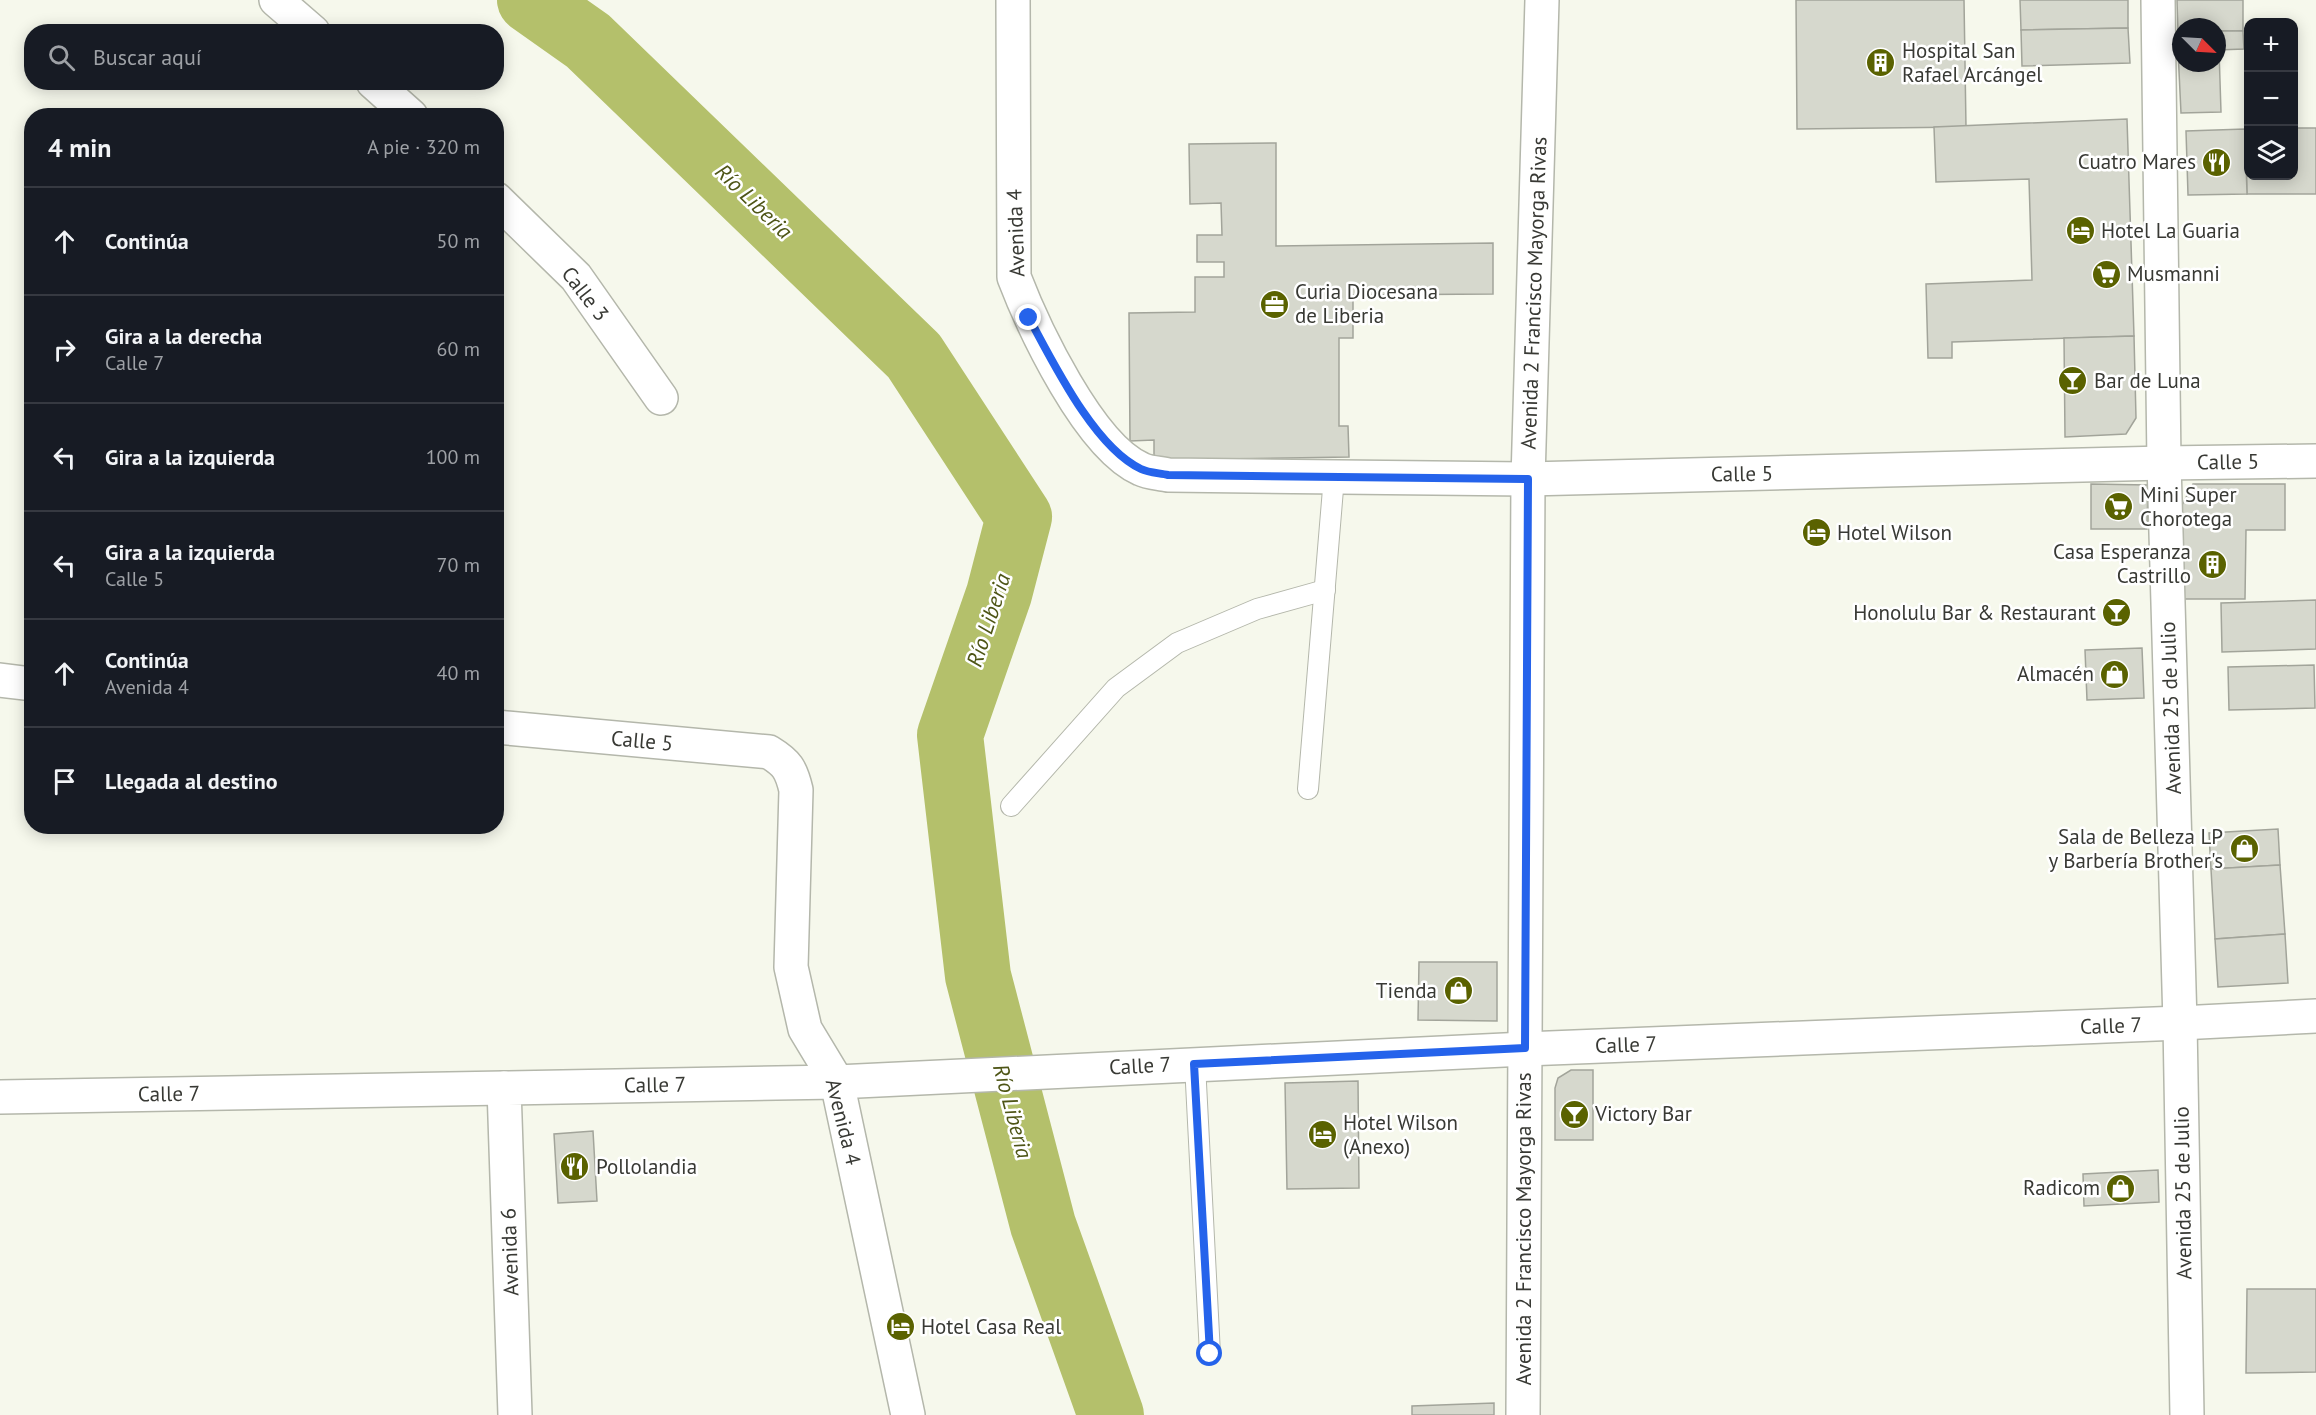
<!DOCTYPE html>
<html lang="es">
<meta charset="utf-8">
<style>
:root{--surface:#171b24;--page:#242831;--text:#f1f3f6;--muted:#9ea1a6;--line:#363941}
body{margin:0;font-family:"PT Sans",sans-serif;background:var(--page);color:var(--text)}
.controls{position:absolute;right:18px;top:18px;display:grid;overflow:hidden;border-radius:12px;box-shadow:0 3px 15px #0003}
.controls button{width:54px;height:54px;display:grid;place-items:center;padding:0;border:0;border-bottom:2px solid var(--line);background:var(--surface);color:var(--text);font:30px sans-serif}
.compass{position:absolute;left:2172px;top:18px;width:54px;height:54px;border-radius:50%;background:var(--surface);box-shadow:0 3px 15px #0003;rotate:114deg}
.stop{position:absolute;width:18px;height:18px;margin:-14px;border:4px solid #2563eb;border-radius:50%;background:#fff}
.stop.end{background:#2563eb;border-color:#fff;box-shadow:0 2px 6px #0008}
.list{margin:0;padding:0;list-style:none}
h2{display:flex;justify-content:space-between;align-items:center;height:78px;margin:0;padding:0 24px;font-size:26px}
h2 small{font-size:20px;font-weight:400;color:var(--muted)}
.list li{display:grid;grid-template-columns:39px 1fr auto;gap:18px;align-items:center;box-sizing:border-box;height:108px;padding:0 24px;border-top:2px solid var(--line)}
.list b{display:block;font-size:22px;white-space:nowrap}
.list p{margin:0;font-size:20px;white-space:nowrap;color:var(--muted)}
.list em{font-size:20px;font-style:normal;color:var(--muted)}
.icon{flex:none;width:33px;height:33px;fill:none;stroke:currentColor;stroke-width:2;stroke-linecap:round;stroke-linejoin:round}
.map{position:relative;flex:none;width:2316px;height:1415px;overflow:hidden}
.search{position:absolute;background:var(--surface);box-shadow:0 3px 15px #0003;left:24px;top:24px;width:480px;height:66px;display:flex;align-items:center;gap:15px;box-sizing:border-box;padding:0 21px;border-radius:24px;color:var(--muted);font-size:22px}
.panel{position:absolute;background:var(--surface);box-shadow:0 3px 15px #0003;left:24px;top:108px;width:480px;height:726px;border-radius:24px}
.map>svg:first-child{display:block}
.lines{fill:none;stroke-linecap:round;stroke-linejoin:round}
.river{stroke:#b4c06b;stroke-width:66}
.building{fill:#d6d8cd;stroke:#a2a49a;stroke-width:1.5}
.service-casing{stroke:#b4b7ab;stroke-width:22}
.minor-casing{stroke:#b4b7ab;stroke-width:36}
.tertiary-casing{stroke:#b4b7ab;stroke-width:36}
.service{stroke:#fff;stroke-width:20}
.minor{stroke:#fff;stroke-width:33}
.tertiary{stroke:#fff;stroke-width:33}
.route{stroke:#2563eb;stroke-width:8}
.labels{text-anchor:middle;stroke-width:5;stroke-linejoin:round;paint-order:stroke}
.poi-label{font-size:21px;fill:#383934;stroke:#fff;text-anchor:start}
.street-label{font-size:21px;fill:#383934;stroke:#fff}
.water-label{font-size:22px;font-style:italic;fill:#4e5516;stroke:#fff}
</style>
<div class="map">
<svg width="2316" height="1415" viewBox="0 0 2316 1415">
<rect width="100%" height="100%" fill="#f6f8ec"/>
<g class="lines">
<path class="river" d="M530,0L588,41L914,356L1019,517L999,594L950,735L978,976L1043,1225L1111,1415"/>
</g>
<g class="building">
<path d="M1796,0H1964L1966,127L1797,129Z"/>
<path d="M2020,0H2128V28L2021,30Z"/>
<path d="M2177,0H2243V31H2217V27H2181V32H2178Z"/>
<path d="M2128,28L2130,63L2022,66L2021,30Z"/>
<path d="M2217,31H2243L2244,49L2217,50Z"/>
<path d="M2178,50H2181V63H2217V50H2219L2221,112L2181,113Z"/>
<path d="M2127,119L2134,336L1952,342V358H1928L1926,284L2032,280L2029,179L1936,182L1934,127Z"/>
<path d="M2294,128H2316V194H2247L2245,129H2248V176H2294Z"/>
<path d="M2245,129L2247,194L2188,195L2186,131Z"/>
<path d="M1276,143V246L1493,243V294L1353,295V338H1339V426H1348L1349,457L1154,460V440L1130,441L1129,313L1195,312V277H1224V262H1197V235H1222L1221,203L1190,204L1189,144Z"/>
<path d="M2134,336L2136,418L2126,434L2065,437L2064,338Z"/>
<path d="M2091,484L2148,485L2147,529H2091Z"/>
<path d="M2193,484H2285V530H2246L2245,599H2179L2180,509Z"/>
<path d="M2316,600V649L2222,652L2221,603Z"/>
<path d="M2142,648L2144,698L2087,700L2085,650Z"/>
<path d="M2314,665L2315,708L2229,710L2228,667Z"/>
<path d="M2278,829L2280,865L2211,869L2209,833Z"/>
<path d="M2280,865L2285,934L2215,939L2211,869Z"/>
<path d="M2285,934L2288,983L2218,987L2215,939Z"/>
<path d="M1419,962H1497V1021L1418,1020Z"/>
<path d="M1571,1070H1593V1140H1555V1088L1558,1078Z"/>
<path d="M1358,1081L1359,1188L1287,1189L1285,1083Z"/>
<path d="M593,1131L597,1201L558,1203L554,1134Z"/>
<path d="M2158,1170L2159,1202L2084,1206L2083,1174Z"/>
<path d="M2247,1289H2316V1372L2246,1373Z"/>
<path d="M1494,1403V1415H1412V1406Z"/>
</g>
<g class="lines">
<defs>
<g id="service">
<path d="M1308,789L1334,477"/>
<path d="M1011,806L1116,688L1177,643L1257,609L1325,590"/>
<path d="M1195,1064L1210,1354"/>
</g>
<g id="minor">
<path d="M276,0L313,32"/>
<path d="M1013,0L1014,277C1034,329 1089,446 1141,469C1149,473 1160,473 1168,475L1528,479L2164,463L2316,461"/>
<path d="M373,82L411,116"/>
<path d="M496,199L576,277L661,398"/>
<path d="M0,680L32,684"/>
<path d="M496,727L769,752C787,763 791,769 796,790L791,967L805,1029L837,1082L908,1415"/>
<path d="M2180,1023L2316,1016"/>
<path d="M0,1097L504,1088"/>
<path d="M1523,1415L1528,479L1542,0"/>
</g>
<g id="tertiary">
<path d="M2158,0L2164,463L2180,1023L2187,1415"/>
<path d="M515,1415L504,1088L837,1082L1525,1049L2180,1023"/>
</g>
</defs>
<use href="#service" class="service-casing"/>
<use href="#minor" class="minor-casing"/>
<use href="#tertiary" class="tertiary-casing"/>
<use href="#service" class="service"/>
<use href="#minor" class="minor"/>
<use href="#tertiary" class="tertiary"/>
</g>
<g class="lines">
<path class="route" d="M1029,318C1053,362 1094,447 1141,469C1149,473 1160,473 1168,475L1528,479L1525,1048L1194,1064L1210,1354"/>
</g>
<defs>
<symbol id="building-disc" viewBox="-11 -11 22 22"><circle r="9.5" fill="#5a6200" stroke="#fff"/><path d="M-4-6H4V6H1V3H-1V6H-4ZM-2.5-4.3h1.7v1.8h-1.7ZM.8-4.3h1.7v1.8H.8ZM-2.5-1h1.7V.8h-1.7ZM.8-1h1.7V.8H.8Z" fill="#fff"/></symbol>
<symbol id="restaurant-disc" viewBox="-11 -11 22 22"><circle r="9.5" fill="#5a6200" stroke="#fff"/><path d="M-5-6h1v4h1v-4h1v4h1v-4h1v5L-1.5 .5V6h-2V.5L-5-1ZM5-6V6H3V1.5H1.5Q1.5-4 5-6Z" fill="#fff"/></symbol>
<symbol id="hotel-disc" viewBox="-11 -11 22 22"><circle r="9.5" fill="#5a6200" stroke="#fff"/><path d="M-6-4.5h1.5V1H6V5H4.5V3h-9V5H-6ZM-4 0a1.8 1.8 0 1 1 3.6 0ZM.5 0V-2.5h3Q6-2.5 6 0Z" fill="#fff"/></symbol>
<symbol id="supermarket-disc" viewBox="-11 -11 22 22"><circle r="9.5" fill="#5a6200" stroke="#fff"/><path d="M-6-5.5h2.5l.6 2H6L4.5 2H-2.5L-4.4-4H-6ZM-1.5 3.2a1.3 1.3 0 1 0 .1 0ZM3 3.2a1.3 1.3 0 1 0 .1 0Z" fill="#fff"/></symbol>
<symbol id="office-disc" viewBox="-11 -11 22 22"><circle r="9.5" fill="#5a6200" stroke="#fff"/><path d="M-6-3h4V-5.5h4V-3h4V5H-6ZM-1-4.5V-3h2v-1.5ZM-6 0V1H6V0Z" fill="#fff"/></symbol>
<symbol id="bar-disc" viewBox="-11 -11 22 22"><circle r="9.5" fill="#5a6200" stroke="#fff"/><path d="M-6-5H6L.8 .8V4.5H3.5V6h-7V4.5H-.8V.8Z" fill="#fff"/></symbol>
<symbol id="shop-disc" viewBox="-11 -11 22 22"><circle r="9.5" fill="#5a6200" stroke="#fff"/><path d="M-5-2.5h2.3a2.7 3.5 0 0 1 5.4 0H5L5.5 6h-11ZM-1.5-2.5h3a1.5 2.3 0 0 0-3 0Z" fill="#fff"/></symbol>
</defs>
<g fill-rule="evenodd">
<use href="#building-disc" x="1864" y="46" width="33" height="33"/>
<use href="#restaurant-disc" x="2200" y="146" width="33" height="33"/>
<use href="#hotel-disc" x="2064" y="214" width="33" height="33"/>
<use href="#supermarket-disc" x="2090" y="258" width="33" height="33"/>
<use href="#office-disc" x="1258" y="288" width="33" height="33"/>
<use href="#bar-disc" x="2056" y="364" width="33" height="33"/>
<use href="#supermarket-disc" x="2102" y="490" width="33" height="33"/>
<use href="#hotel-disc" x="1800" y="516" width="33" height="33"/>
<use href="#building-disc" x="2196" y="548" width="33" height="33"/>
<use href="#bar-disc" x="2100" y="596" width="33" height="33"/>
<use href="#shop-disc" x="2098" y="658" width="33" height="33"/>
<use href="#shop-disc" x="2228" y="832" width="33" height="33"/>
<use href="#shop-disc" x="1442" y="974" width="33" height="33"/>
<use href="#bar-disc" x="1558" y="1098" width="33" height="33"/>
<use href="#hotel-disc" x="1306" y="1118" width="33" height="33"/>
<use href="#restaurant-disc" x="558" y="1150" width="33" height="33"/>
<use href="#shop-disc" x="2104" y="1172" width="33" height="33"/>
<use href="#hotel-disc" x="884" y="1310" width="33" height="33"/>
</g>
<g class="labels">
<g class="poi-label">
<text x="1902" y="58">Hospital San<tspan x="1902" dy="24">Rafael Arcángel</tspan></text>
<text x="2196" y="169" text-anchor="end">Cuatro Mares</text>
<text x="2101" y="238">Hotel La Guaria</text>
<text x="2127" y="281">Musmanni</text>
<text x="1295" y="299">Curia Diocesana<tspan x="1295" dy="24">de Liberia</tspan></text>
<text x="2094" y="388">Bar de Luna</text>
<text x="2140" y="502">Mini Super<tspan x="2140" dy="24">Chorotega</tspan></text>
<text x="1837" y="540">Hotel Wilson</text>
<text x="2191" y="559" text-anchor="end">Casa Esperanza<tspan x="2191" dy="24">Castrillo</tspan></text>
<text x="2096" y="620" text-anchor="end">Honolulu Bar &amp; Restaurant</text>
<text x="2094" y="681" text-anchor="end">Almacén</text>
<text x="2223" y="844" text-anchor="end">Sala de Belleza LP<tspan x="2223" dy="24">y Barbería Brother's</tspan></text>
<text x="1437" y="998" text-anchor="end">Tienda</text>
<text x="1595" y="1121">Victory Bar</text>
<text x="1343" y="1130">Hotel Wilson<tspan x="1343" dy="24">(Anexo)</tspan></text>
<text x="596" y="1174">Pollolandia</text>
<text x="2100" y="1195" text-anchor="end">Radicom</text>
<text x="921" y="1334">Hotel Casa Real</text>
</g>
<g class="street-label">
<text transform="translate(1016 233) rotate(-92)" y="7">Avenida 4</text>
<text transform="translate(1534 293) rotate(-88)" y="7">Avenida 2 Francisco Mayorga Rivas</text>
<text transform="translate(585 294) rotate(52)" y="7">Calle 3</text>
<text transform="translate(2228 462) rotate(-1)" y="7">Calle 5</text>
<text transform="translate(1742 474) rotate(-1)" y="7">Calle 5</text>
<text transform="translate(2171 708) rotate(-92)" y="7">Avenida 25 de Julio</text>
<text transform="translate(642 741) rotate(5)" y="7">Calle 5</text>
<text transform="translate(2111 1026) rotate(-2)" y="7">Calle 7</text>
<text transform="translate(1626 1045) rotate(-2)" y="7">Calle 7</text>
<text transform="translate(1140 1066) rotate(-3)" y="7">Calle 7</text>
<text transform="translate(655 1085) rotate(-1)" y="7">Calle 7</text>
<text transform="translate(169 1094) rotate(-1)" y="7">Calle 7</text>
<text transform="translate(843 1122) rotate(76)" y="7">Avenida 4</text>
<text transform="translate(2183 1193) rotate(-91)" y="7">Avenida 25 de Julio</text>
<text transform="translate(1524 1229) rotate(-90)" y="7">Avenida 2 Francisco Mayorga Rivas</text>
<text transform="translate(510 1252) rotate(-92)" y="7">Avenida 6</text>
</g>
<g class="water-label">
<text transform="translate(754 201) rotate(44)" y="8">Río Liberia</text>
<text transform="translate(988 620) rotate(-72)" y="8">Río Liberia</text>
<text transform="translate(1013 1111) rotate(75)" y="8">Río Liberia</text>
</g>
</g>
</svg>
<div class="controls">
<button>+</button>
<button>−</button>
<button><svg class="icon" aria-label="layers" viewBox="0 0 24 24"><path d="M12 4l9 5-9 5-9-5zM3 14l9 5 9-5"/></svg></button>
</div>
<svg class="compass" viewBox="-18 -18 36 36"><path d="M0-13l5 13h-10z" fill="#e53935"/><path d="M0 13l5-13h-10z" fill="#9ea1a6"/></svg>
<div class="stop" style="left:1210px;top:1354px"></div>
<div class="stop end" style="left:1029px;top:318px"></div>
<div class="search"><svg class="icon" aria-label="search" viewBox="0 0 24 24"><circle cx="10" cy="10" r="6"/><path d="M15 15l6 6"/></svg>Buscar aquí</div>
<section class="panel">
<h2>4 min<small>A pie · 320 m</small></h2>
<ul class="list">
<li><svg class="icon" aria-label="ahead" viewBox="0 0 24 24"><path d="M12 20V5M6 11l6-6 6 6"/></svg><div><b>Continúa</b></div><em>50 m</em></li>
<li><svg class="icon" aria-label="right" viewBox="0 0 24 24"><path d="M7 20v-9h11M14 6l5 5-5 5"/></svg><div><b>Gira a la derecha</b><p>Calle 7</p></div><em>60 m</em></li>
<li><svg class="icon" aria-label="left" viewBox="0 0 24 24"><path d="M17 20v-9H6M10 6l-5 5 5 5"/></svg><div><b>Gira a la izquierda</b></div><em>100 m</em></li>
<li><svg class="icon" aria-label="left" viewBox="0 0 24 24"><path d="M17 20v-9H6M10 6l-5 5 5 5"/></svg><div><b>Gira a la izquierda</b><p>Calle 5</p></div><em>70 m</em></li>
<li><svg class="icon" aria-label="ahead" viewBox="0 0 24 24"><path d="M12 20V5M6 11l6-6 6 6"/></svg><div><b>Continúa</b><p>Avenida 4</p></div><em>40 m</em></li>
<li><svg class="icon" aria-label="arrive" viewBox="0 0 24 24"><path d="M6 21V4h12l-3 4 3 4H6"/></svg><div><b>Llegada al destino</b></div></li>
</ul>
</section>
</div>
